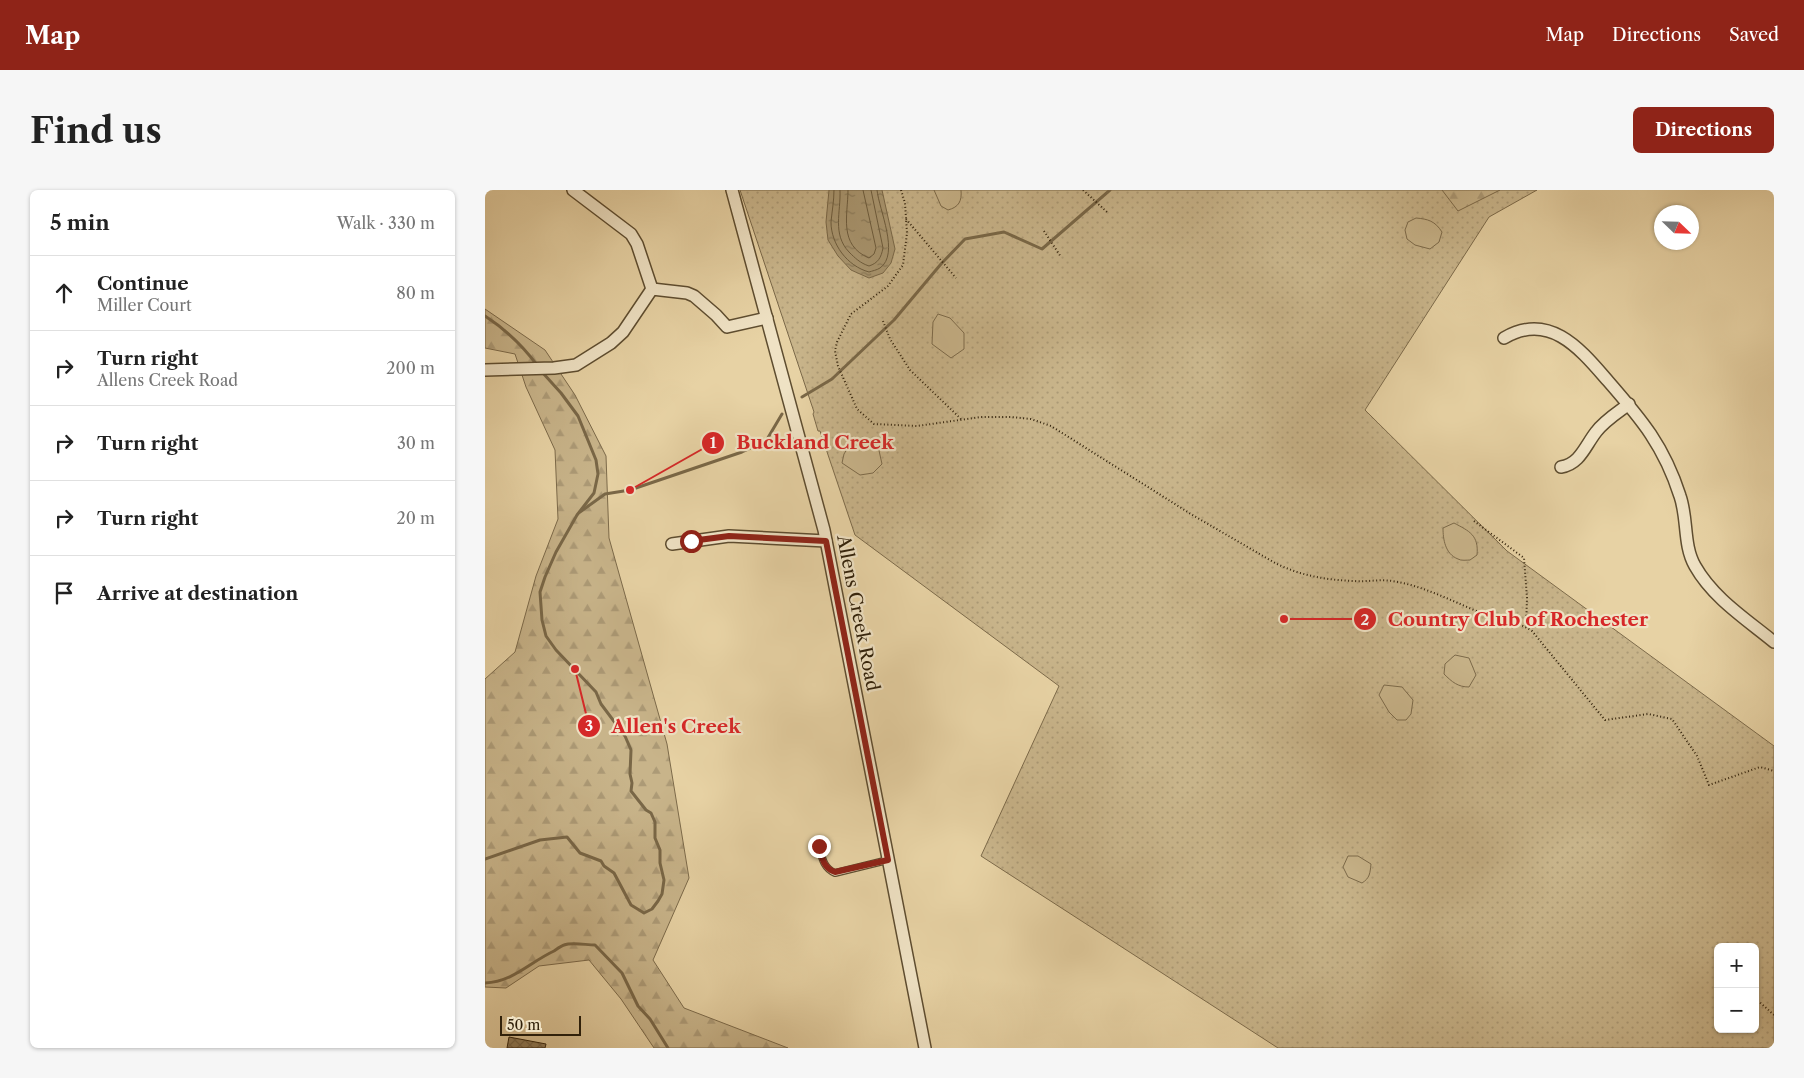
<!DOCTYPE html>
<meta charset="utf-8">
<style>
:root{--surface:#fff;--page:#f6f6f6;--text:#222;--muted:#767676;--line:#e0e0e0;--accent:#8f2418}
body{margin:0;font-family:"Libre Caslon Text",serif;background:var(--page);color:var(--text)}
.controls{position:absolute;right:15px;bottom:15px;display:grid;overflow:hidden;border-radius:8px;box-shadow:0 1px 4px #0004}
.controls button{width:45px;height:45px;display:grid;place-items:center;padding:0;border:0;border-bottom:1px solid var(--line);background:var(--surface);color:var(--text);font:25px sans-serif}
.compass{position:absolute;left:1169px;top:15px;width:45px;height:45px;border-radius:50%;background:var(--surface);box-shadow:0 1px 4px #0004;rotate:113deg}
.scale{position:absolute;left:15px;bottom:12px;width:81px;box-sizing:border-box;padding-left:5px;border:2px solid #31210a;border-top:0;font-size:14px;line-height:18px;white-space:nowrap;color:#31210a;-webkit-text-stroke:4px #efe2c4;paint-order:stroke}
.stop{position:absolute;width:15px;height:15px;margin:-11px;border:4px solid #8f2418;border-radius:50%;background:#fff}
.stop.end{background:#8f2418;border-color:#fff;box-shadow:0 1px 5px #0008}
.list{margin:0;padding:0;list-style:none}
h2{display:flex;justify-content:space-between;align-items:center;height:65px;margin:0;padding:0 20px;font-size:21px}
h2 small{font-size:16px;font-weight:400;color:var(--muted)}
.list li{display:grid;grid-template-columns:32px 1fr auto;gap:15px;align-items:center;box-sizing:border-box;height:75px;padding:0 20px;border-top:1px solid var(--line)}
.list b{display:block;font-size:19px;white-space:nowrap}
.list p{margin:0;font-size:16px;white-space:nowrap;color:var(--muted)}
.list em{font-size:16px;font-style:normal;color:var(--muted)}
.icon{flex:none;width:28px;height:28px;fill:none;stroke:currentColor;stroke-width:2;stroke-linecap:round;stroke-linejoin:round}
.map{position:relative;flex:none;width:1289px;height:858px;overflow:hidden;border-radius:8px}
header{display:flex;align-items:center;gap:30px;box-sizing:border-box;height:70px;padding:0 25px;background:var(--accent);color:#fff}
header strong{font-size:24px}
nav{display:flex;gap:28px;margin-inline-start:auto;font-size:18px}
.intro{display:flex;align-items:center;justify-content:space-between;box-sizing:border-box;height:120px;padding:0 30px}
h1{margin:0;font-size:35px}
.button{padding:12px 22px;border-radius:8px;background:var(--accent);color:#fff;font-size:18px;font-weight:700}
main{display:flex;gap:30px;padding:0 30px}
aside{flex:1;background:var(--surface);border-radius:8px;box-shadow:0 1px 4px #0004}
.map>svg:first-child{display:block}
.grass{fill:url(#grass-dots);stroke:#7c6a4a;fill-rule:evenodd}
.forest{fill:url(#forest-firs);stroke:#7c6a4a}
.garden{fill:#c8b48a;stroke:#7c6a4a}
.water{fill:url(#water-ripples);stroke:#796747}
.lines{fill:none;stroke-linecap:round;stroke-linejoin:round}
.shore{stroke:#6d5c3d;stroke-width:1}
.stream{stroke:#796747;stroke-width:3}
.building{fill:url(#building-cross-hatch);stroke:#31210a}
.service-casing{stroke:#5e4d30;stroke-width:8}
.minor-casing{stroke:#5e4d30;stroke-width:14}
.path{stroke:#31210a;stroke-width:2;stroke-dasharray:1 2.5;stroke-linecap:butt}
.service{stroke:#efe2c4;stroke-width:5.5}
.minor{stroke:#efe2c4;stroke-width:11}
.route{stroke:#8f2418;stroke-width:6}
.labels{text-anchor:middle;stroke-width:4.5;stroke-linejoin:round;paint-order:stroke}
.street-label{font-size:18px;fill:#31210a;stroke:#efe2c4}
.leader{fill:none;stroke:#d62828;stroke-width:2}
.callout-dot{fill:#d62828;stroke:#efe2c4;stroke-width:2}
.mark-label{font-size:15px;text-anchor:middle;font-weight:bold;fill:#fff}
.callout-label{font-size:19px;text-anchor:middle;font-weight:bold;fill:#d62828;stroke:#efe2c4;stroke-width:4.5;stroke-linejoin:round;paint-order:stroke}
</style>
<header>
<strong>Map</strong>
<nav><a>Map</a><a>Directions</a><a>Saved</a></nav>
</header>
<div class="intro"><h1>Find us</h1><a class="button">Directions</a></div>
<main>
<aside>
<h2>5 min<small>Walk · 330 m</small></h2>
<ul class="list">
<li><svg class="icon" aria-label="ahead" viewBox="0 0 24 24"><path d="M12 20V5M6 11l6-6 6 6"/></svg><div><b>Continue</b><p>Miller Court</p></div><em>80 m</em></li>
<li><svg class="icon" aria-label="right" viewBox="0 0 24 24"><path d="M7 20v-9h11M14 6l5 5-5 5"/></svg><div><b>Turn right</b><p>Allens Creek Road</p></div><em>200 m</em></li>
<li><svg class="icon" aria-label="right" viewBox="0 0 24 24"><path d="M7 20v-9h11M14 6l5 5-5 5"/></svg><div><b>Turn right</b></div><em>30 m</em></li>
<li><svg class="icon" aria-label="right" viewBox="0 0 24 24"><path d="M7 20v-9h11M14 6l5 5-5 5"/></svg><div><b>Turn right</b></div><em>20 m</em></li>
<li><svg class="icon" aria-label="arrive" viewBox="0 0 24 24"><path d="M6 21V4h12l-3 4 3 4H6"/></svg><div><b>Arrive at destination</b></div></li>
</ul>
</aside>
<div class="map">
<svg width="1289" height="858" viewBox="0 0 1289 858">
<defs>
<pattern id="grass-dots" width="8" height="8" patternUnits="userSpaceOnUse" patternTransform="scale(1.25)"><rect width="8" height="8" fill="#c8b48a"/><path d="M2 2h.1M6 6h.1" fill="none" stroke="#ac9a76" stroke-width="1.8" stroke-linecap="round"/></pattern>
<pattern id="forest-firs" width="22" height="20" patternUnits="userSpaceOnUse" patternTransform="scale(1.25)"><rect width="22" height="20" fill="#c8b48a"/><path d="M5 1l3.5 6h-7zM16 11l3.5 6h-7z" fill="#ac9a76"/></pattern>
<pattern id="water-ripples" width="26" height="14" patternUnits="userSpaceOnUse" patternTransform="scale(1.25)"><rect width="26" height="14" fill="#a99670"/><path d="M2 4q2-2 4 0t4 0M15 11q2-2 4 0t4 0" fill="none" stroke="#8a7a5a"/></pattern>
<pattern id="building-cross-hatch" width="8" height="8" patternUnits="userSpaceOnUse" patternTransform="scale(1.25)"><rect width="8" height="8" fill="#907d5a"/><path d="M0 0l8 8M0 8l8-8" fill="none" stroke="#766649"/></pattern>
</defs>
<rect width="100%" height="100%" fill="#e7d2a4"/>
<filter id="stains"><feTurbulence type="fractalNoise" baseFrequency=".004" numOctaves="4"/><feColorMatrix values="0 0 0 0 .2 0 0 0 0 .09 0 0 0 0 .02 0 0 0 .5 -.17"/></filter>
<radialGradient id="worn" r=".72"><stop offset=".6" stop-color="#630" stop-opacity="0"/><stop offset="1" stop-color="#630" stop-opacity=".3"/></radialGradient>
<path class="grass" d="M255,0H1052L1004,27L880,220L1022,361L1289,556V858H793L496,666L574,496L370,345L335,241H333L328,224L329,222ZM1233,757H1270V839H1233Z"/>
<g class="forest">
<path d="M957,0H1015L973,21Z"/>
<path d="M0,119L60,160L90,205L121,266L124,348L182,554L204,688L168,770L199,818L303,858H169L136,809L104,770L54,776L21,798L0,797V489L30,462L51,386L73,329L70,260L41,197L30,164L0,158Z"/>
</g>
<g class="garden">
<path d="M449,0H476C477,11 474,17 463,20L456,16Z"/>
<path d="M931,28C943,29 950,31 957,42L954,52L945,59L930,55L922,49L920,40L923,32Z"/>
<path d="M453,124L465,128L479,143V159L466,168L447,154L448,132Z"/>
<path d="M379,248L393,256L397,274L388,283L375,285L357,273L359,264L367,251Z"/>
<path d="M969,333C984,341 994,345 992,365L985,370C982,370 976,371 973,369C960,364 958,349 958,338Z"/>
<path d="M970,465L984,468L991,485L984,497C973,497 967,492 959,484L960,474Z"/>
<path d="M899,495L917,497L928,510L926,524L921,530H912L904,522L894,505Z"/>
<path d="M863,666H873L886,674C885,683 885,688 877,693L863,687L858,677Z"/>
</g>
<path class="water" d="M344,0H397L410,59L406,73L398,83L384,88L366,80L353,66L343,50L341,32Z"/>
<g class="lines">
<g class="shore">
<path d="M349,0C349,11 347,21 346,32C346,54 362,76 384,82C387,81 392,80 395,78C415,64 394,20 392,0"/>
<path d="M355,0C356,22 347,44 364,62C370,68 375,73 384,76C393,73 396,68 398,58L386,0"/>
<path d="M363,0C363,25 353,55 384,68L389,64L391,58L378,0"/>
</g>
<g class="stream">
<path d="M0,126C20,139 38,156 52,175"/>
<path d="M317,207L347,189L409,130L456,74L480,49L519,42L557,59L625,0"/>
<path d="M95,322L120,304L145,300L257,262L281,251L297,224"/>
<path d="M0,669L55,650L82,647L95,663L116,671L119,676L129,683L146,715L159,723L167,719L173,711L177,704L179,690L175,673V660L170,648V632L166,623L161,620L146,601L147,593L145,584L146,560L140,546L116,514L111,502L71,460L61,446L57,430L55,402L60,387L71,362L92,325L109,303L113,284L111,270L93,226L76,203L57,182"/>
<path d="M0,793C28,792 45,772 69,761C72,759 76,756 79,755C87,752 101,755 110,755L137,783L153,816L165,829L183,858"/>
</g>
</g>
<path class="building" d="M24,847L61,854L60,858H22Z"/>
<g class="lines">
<defs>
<path id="service" d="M334,656C337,667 338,678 350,683L403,670"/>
<g id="minor">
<path d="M247,0L339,340L440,858"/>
<path d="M167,99L202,103L209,106L231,125L242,137L282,128"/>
<path d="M1019,148C1065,121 1096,160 1123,191C1157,230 1179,256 1195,306C1203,329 1198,355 1210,376C1228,408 1261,429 1289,452"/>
<path d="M0,180L69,178L91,175L126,153L138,142L167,99L152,54L146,44L88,0"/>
<path d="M1076,277C1095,274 1100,256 1111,242C1119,231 1132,223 1144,214"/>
<path d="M187,354L244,346L341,351"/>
</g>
</defs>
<use href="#service" class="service-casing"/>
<use href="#minor" class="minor-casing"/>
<g class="path">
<path d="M416,0L420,13L422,43L418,75L403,96L366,124L352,152L350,161L353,176L372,219L389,234L432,236L496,227H526L546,229L566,236L709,326L792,374C817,386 842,390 869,391C882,392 895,389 907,391C941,396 972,414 1004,426C1020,433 1031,430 1047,441L1120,530L1163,524L1187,529L1212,566L1224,595L1275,577L1289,581"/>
<path d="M598,0L623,23"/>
<path d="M421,29L471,88"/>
<path d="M559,41L576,67"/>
<path d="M398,131L405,149L425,180L476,229"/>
<path d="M989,331L1039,368L1042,408L1041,437"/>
<path d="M1270,808L1289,825"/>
</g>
<use href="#service" class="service"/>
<use href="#minor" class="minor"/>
</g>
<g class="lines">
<path class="route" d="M206,351L244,346L341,351L403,670L350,682C338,678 337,667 334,656"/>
</g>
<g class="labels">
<g class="street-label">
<text transform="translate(373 423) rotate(79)" y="6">Allens Creek Road</text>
</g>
</g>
<path class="leader" d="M145 300L228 253M799 429L880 429M90 479L104 536"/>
<g class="callout-dot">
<circle cx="145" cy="300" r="5"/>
<circle cx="799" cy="429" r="5"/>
<circle cx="90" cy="479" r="5"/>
<circle cx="228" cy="253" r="12"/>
<circle cx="880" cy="429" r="12"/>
<circle cx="104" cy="536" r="12"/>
</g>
<g class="mark-label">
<text x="228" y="258">1</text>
<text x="880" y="435">2</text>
<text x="104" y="541">3</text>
</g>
<g class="callout-label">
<text x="330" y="259">Buckland Creek</text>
<text x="1033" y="436">Country Club of Rochester</text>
<text x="191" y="543">Allen's Creek</text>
</g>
<rect width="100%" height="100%" filter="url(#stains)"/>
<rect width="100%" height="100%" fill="url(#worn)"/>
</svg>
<div class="controls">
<button>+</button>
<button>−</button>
</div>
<svg class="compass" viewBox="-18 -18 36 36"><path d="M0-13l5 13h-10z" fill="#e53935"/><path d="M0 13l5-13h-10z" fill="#767676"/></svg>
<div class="scale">50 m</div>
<div class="stop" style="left:206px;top:351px"></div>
<div class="stop end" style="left:334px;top:656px"></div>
</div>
</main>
